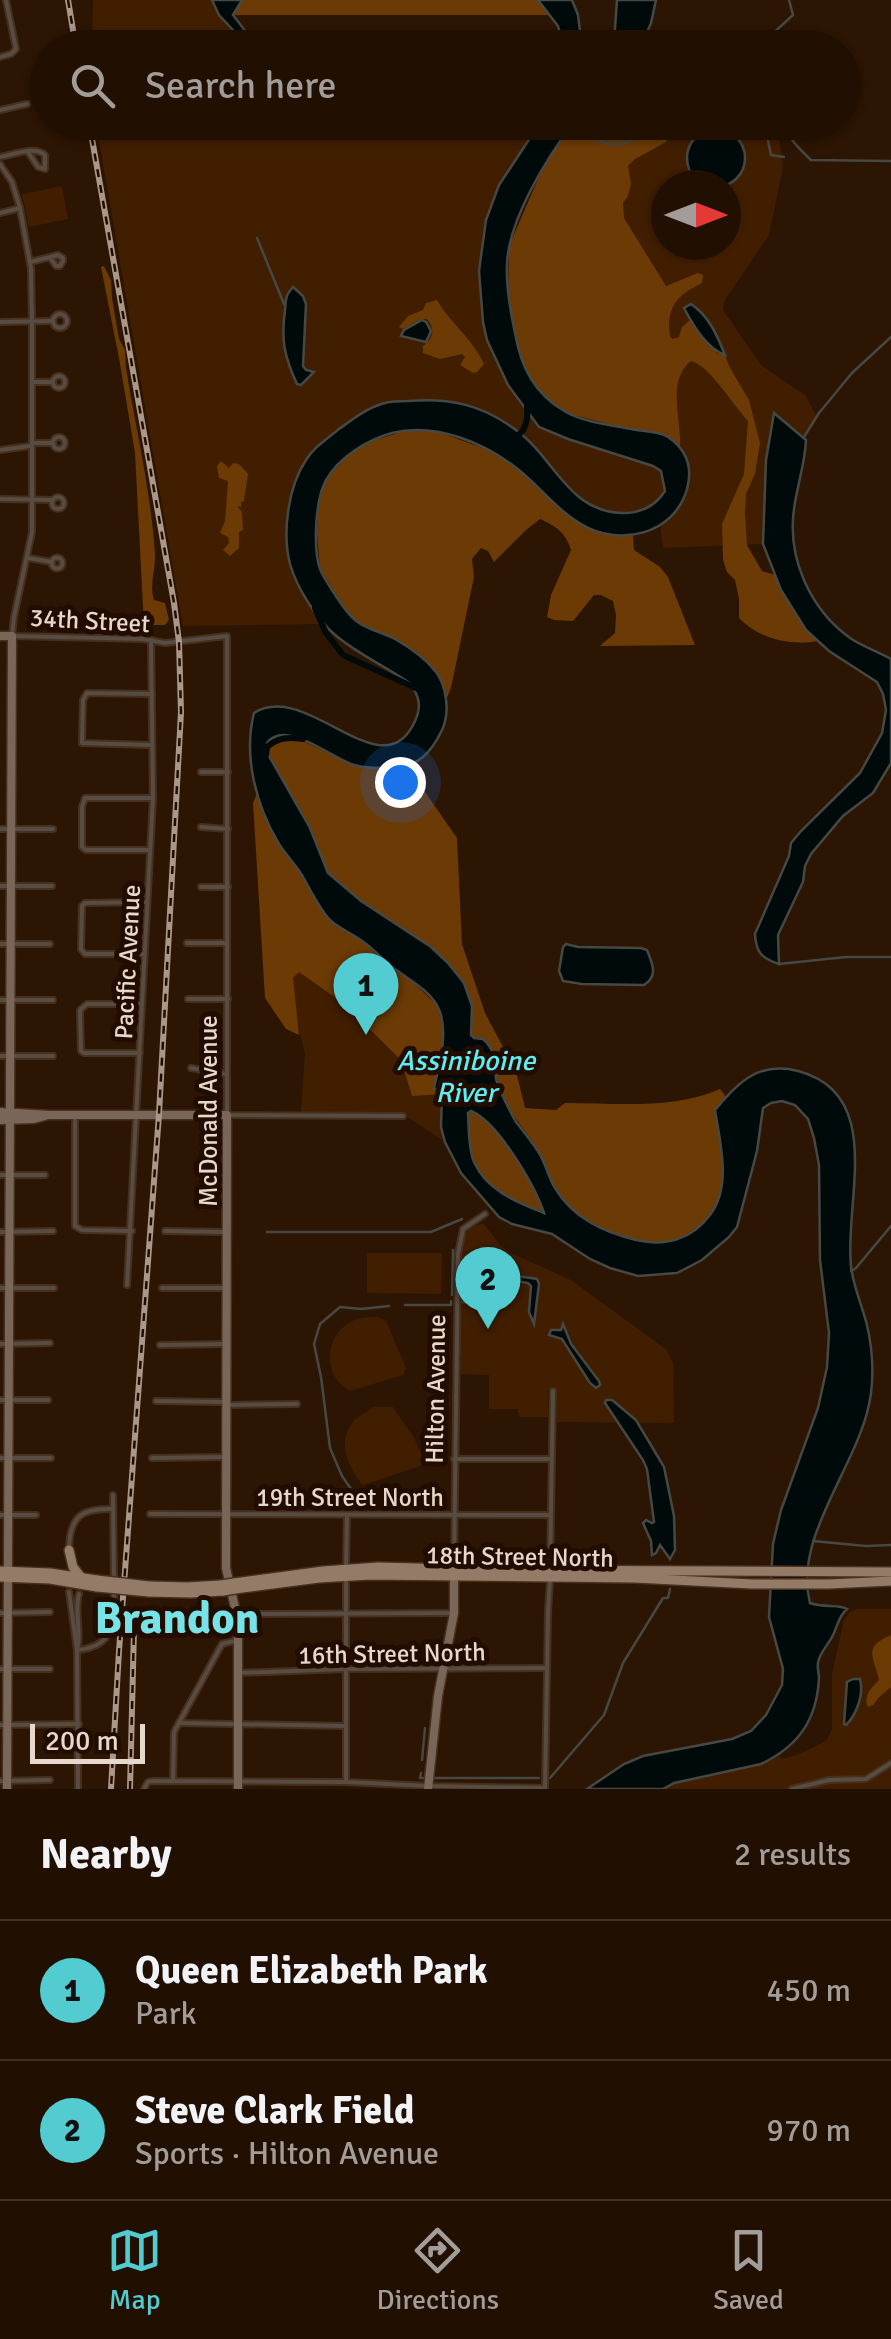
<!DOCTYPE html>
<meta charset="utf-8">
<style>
:root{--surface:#211002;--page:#29190c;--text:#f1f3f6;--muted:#a29d99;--line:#3e3024;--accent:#52ccd1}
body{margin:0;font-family:Signika,sans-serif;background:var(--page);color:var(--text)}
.compass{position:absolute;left:651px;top:170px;width:90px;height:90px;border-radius:50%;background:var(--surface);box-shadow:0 2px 8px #0004;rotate:90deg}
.scale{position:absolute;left:30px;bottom:25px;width:115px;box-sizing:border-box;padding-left:10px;border:5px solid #e8d7cc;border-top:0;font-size:28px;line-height:35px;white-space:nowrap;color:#e8d7cc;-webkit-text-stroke:8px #220c00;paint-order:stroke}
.you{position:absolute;left:400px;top:782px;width:35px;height:35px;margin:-25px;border:8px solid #fff;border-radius:50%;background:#1a73e8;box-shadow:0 0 0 15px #1a73e833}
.badge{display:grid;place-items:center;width:65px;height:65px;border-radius:50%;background:var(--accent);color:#111;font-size:32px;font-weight:700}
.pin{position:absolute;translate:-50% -82px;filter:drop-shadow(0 2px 5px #0008)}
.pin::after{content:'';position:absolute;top:52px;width:35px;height:30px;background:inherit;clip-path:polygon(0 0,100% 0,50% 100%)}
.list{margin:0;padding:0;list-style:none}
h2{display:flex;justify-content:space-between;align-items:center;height:130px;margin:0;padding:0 40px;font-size:42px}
h2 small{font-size:32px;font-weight:400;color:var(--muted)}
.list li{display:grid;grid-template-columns:65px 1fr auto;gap:30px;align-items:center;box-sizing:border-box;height:140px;padding:0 40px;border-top:2px solid var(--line)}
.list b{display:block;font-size:38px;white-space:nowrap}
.list p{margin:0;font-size:32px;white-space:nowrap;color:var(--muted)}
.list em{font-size:32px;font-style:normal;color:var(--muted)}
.icon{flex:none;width:55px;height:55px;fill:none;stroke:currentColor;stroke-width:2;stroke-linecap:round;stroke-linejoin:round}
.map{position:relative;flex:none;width:891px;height:1789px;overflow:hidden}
.search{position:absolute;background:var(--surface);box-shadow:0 2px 8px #0004;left:30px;right:30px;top:30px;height:110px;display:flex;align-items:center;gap:25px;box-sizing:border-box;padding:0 35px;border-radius:55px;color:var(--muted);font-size:38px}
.sheet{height:410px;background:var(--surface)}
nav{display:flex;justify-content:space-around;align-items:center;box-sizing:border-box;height:140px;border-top:2px solid var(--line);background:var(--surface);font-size:28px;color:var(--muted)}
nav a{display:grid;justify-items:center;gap:5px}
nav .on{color:var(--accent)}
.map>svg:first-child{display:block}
.green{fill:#411e00;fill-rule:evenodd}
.forest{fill:#6c3a05}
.water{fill:#010a0a;stroke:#464844;stroke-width:2.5;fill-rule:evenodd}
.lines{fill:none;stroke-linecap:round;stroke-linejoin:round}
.stream{stroke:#464844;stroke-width:2.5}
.river{stroke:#010a0a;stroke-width:6}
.street-casing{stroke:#46301e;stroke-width:8}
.secondary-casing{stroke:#46301e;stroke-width:11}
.primary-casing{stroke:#46301e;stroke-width:12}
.street{stroke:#584b42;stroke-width:4}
.secondary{stroke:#796658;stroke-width:8}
.primary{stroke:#947b68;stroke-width:9}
.rail-casing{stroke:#aa978a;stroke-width:6}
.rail{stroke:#220c00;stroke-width:2.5;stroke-dasharray:8;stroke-linecap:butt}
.primary-bridge-casing{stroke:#46301e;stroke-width:12;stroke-linecap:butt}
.primary-bridge{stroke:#947b68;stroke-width:9}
.labels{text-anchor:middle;stroke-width:10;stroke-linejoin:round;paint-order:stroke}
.street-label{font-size:25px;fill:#e8d7cc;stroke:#220c00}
.water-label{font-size:28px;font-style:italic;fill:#5deef3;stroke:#220c00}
.town-label{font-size:45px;font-weight:bold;fill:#77e3e7;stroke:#220c00}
</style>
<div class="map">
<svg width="891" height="1789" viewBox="0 0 891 1789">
<rect width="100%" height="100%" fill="#2c1502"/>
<g class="green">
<path d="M93,0H212L222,19L248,47L92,48Z"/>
<path d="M96,123H540L499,185L508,385L539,427L568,439L654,466L661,471L665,491L659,501L642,511L610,513L598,510L580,498L520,433L447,400L386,402L367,410L319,444L308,456L299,583L324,624L183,626Z"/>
<path d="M573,123H777L783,167L769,235L725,300L723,310L761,365L806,396L816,416L804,437L774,414L766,460L763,544L663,548L660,525L681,504L665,435ZM666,185H726V245H666Z"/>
<path d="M62,186L68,219L29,227L22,194Z"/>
<path d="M304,933L442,1094L441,1127L445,1142L403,1114L301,1113L305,1053L276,942Z"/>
<path d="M483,1223L501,1246L511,1253L571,1280L667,1350L673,1363L674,1423L557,1422L556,1390H548V1417H519L518,1409H489V1375L461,1374V1357L459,1355L462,1242C466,1230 471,1227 483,1223Z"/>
<path d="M367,1253H442L441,1294L367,1293Z"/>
<path d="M378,1317L386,1321L406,1368L403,1375L350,1391C320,1375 325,1333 354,1320C362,1317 370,1317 378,1317Z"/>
<path d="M374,1407H393L414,1438L423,1457L420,1466L363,1485C349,1469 336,1442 353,1422C358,1416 368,1411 374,1407Z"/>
<path d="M857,1609H891V1789H663L674,1783L770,1759L778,1753L781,1759C798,1756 813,1748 827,1740L832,1729V1673L844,1620L850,1612Z"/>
</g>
<g class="forest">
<path d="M242,0H538L548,15H233Z"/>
<path d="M573,123H679L666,142L635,159L628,166L631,184L628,196L623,203L624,218L666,286L698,273L703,275L702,283C677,295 666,307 670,337L673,339L679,337L682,327L690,320L717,353L725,355L729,366L749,400L760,443L755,474L746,494L745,515L747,545L762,571L775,575C785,599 799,622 817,641C790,646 759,639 739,618V599L735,580L727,572L723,560L722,524L744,474L748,421C733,405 709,365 691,361C666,381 682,420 680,448L665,435L656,432L630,429L569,414L544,397L526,372L518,352L508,298L509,246L548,156Z"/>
<path d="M104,266L111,280L112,298L119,339L125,350L126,368C136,430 151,492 155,554C156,569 149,584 154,600L165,603L169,620L165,625H144L135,453L119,358L101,267Z"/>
<path d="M437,300C450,323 473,339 484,364L477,372L473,373L460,365L465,357L462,354L440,359L423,353V346C433,339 436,330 427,319H421L403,329L399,327L408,316L423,310L426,303Z"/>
<path d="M405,431H436L488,450L516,468L561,510L607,533L633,535L634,550L660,567L668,577L695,645L600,646L615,633L616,615L613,601L601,595H594L573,621L554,620L547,617L551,595L571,550C566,533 556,526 540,519L526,530L494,562L488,551L481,548L472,559L474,577L451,688L446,700L443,683L394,639L366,627L349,616L320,568L317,534L318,504L326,479L353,450L369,442Z"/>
<path d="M221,461L229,468L233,463L239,464L248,474L244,501L241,502V507L237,506L242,512L243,530L239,532V548L230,556L223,550L229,543L228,537L220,533L225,521L228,481L219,478L217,466Z"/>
<path d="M278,735L293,736L350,764L407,768L414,765L423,789L457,838L462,944L485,1013L516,1071L525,1108L556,1110L565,1103C617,1103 672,1110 720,1089L726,1097L715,1111C720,1143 732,1186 711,1214C694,1237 679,1242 652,1242C615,1242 575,1220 556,1189C550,1180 549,1170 544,1161C541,1154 536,1148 532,1141C520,1123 503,1105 496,1083C493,1071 499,1056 490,1046C485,1041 477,1039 471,1035L464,983L448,963L431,947L361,901L328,873L310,828L269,756L267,743L271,737Z"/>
<path d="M258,791L280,845L295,864L329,919L362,941L394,969L404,974L437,1005L442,1024V1055L434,1087L442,1094L412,1096L401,1060L343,1003L299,972L293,978L299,1035L286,1029L265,998L253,803Z"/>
<path d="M471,1111C500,1123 532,1185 545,1214C518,1202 487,1192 474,1162C468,1148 469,1128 468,1113Z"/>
<path d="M891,1635V1687L878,1698L873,1705L868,1707C863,1696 872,1687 879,1680C874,1657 862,1647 891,1635Z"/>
</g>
<g class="water">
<path d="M212,0H242L233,15L250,37L263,47H249L219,15Z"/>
<path d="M538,0H572L578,15L582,47H564L558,26Z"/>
<path d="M617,0H656L651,23L641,47H618L614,43Z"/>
<path d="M506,37C519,37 533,36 542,47H488L497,40Z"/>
<path d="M540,123H573C547,158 508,220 507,265C506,288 510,310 515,333C521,367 534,394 566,412C583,422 611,425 631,429C643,432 657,430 668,437C687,450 693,467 687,489C674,535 619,547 581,524C557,510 540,487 519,470C485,443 436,422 392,433C367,440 339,457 326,480C315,500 313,548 320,569C324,579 342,606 349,614C360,628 380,631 395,639C409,647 426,659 436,672C447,687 450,713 442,730C431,753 418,767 392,768C379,768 367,769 354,765C333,759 285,718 267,743L269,756L310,828L328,873L361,901L431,947L448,963L464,983L472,1006L471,1035L474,1038L483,1039C501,1055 490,1069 499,1088C504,1099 510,1112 516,1122C524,1132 532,1142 539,1153C546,1164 548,1177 555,1188C573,1218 603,1232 636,1240C666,1247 692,1239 710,1215C732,1186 720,1143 715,1110C739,1082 758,1061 798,1071C886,1094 844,1202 851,1266C853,1286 862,1305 867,1325C872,1347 874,1370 871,1393C863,1461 792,1534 810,1603C824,1608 839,1604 847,1609C838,1617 838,1625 833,1635C829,1644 819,1653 818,1663C817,1668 819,1673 819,1678C817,1719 799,1746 761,1764L674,1783L663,1789H587L624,1764L643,1756L732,1739L751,1731L766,1715L782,1685L783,1669L769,1617L773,1544L781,1510L818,1408L827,1367L829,1333L820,1260L819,1165L814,1138L808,1119L795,1105L782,1101L771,1103L763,1108L757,1151L737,1227L729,1237L702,1260L677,1273L638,1276L610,1268L590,1259L552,1234L512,1224L499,1217L461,1173L445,1142L441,1127L442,1095L434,1088C439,1065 448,1036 440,1012C433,991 407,979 391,966C381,958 373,948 362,941C352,933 339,929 330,920C319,908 310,889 302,875C295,864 286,855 279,844C256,806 243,756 254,713C307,679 383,793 415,721C422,706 419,697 411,684C387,667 357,654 334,634C316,618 297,588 290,564C282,533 288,487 306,460C314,447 327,439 339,429C353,419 368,407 385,403C392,401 401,401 408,401C450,398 481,404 516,430C556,459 569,515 627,513C644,512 656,505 665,491L661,471L653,466L568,439L539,427L508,385L487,340L483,322L479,271L486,220L499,185ZM471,1111C498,1122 535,1186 544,1213C517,1202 487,1191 474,1162C468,1148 469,1128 468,1113Z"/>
<circle cx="716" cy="158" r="29"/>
<path d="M293,287L303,296L306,304L303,366L306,370L314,372L301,385L297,384C284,356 281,340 285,310C286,299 285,296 293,287Z"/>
<path d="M691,304C709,316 717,335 725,355C706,348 693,325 684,308Z"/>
<path d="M422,320L426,322L431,331L426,342L401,336L404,330Z"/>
<path d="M774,413L806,440C805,464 797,486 794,509C787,558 810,609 850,638C862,646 878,652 891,659V763L873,793L843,816L811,854L805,866L803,882L778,935L779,964C761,958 756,952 755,934L789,856L791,843L801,831L860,773L882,733L886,710L883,694L877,682L829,651L806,630L781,590L763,544L766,460Z"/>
<path d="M566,944L578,947L641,948L647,950C652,963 659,976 644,985L582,984L563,981L559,971L563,947Z"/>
<path d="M517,1276L537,1279L539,1284L534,1324L529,1312L531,1286L528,1283C523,1282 515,1281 510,1283C487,1288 492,1307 462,1302L465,1297L481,1295Z"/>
<path d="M563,1324L571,1344L599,1381L600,1385L596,1388L590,1383L562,1339L549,1335L551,1330H561Z"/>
<path d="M606,1400H612L636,1420L664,1467L674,1516L675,1550L670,1559L660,1545L656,1553L652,1555L651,1541L643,1523L646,1520L652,1523L654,1522L647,1469L643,1460L605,1403Z"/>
<path d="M853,1679H860C864,1694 857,1714 846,1725L844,1724L847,1682Z"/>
</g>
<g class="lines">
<g class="stream">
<path d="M757,48L793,15L789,0"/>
<path d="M764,122L771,155L784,157"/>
<path d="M786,122C787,139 800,149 811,160L891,161"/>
<path d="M571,125C581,129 589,136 599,141C622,151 642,137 658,122"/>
<path d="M257,238L284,304"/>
<path d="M804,437L819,413L852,373L891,337"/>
<path d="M779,964L846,957H891"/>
<path d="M267,1232H431L462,1219"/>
<path d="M851,1271L856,1268L891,1226"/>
<path d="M452,1295L453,1250"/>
<path d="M405,1305H451V1301"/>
<path d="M358,1499L342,1476L330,1448L321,1377L314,1344L320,1324L340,1307L361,1309L389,1306"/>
<path d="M813,1541L866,1546L891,1545"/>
<path d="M422,1760L425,1728"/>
<path d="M421,1773L420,1778H425"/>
<path d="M434,1778H539"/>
<path d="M550,1778L604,1715L623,1663L663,1598H668L670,1589"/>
</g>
<g class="river">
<path d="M517,436C526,430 528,418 527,407"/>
<path d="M315,608L326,633L343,655L418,689"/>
<path d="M266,755L267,747C278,737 289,737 303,739"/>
</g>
<defs>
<g id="street">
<path d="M0,57L11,54L16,49L6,0"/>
<path d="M0,110L27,104"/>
<path d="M0,157C13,155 35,145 45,155V169L38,167L28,152"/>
<path d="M0,164L12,182L20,208L31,269L32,321V532L14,617L12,636L143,639L165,643L227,636V1115L403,1116"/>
<path d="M0,213L20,208"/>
<path d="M30,262L58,255L63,258V261L60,266H56L51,259"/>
<circle cx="60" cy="321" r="7"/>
<path d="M0,322L53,321"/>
<circle cx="59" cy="382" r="6"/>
<path d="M32,382H52"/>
<circle cx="59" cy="443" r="6"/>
<path d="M32,443H53"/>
<path d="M0,450L30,446"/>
<circle cx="58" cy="503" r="6"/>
<path d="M0,499L53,500"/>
<circle cx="57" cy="563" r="5.5"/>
<path d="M28,558L52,562"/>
<path d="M151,745L82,743L83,700L87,693L152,694"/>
<path d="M201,772H228"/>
<path d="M201,827L228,829"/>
<path d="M0,829H53"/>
<path d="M150,850H86L82,847V807L85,798H151"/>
<path d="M0,886H52"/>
<path d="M201,887H228"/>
<path d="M187,943H227"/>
<path d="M0,944H50"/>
<path d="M145,954H85L81,949L82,906L85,903L146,902"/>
<path d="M188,999H228"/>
<path d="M0,1000H53"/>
<path d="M140,1053H84L81,1051L80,1010L87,1004H142"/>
<path d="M0,1056H53"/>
<path d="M191,1068L227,1074"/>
<path d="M75,1115V1226L82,1230L132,1231"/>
<path d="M0,1175H45"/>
<path d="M165,1231L226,1232"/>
<path d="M0,1232L53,1231"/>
<path d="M127,1285L153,798L151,640"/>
<path d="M0,1288H54"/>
<path d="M162,1288H227"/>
<path d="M0,1344L50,1343"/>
<path d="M160,1345L225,1344"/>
<path d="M0,1400H48"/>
<path d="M156,1401L226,1402"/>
<path d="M226,1405L297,1404"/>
<path d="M0,1458H51"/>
<path d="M152,1458L226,1457"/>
<path d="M454,1459H550"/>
<path d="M113,1495L114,1582"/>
<path d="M150,1514L550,1515"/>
<path d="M0,1515H36"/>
<path d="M69,1548C70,1517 81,1508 112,1509"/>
<path d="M346,1569L347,1515"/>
<path d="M454,1569L458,1254L463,1229L485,1214"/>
<path d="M550,1571L553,1391"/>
<path d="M346,1577V1782"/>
<path d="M69,1592L77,1650"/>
<path d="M0,1613L50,1612"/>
<path d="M239,1614L454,1613"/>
<path d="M77,1650C115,1647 114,1622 114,1591"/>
<path d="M0,1669H50"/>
<path d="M238,1673L345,1669L547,1668"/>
<path d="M179,1723L346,1726"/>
<path d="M0,1725L79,1724"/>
<path d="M0,1781L50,1780"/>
<path d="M173,1781L174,1732L222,1644L238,1640"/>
<path d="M78,1789L77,1650C82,1632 74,1613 79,1594"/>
<path d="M144,1789L148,1782L153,1781L346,1782L429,1786L545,1788L548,1612L550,1580"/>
<path d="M792,1789L829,1780L866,1779L891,1763"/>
</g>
<g id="secondary">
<path d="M0,636H12L7,1789"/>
<path d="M0,1112L50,1115H227L226,1568L238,1621V1789"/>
<path d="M0,1120L34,1119L45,1116"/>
<path d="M428,1789L438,1696L454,1613V1571"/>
</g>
<g id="primary">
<path d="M69,1550L73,1567L80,1576"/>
<path d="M0,1571L50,1573L97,1580"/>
<path d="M0,1577L50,1579L97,1587"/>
<path d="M234,1583L323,1571L378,1567L495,1570L891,1572"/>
<path d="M149,1586L187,1587L221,1585"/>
<path d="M235,1589L319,1578L370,1575L635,1578L752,1584H829L891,1581"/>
<path d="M149,1592L191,1593L223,1591"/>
</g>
</defs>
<use href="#street" class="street-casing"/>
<use href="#secondary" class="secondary-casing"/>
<use href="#primary" class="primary-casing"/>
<use href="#street" class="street"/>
<use href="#secondary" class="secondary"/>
<use href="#primary" class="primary"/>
<defs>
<g id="rail">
<path d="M68,0L76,48"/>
<path d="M89,122L174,603L179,642L181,712L159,1114L119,1651L111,1789"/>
<path d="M130,1789L134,1629"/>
</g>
</defs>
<use href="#rail" class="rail-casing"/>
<use href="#rail" class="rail"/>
<defs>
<g id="primary-bridge">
<path d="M97,1580L149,1586"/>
<path d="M221,1585L234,1583"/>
<path d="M97,1587L149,1592"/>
<path d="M223,1591L235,1589"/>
</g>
</defs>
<use href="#primary-bridge" class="primary-bridge-casing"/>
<use href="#primary-bridge" class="primary-bridge"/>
</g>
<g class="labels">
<g class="street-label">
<text transform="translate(90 620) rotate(3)" y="9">34th Street</text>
<text transform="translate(127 962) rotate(-87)" y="9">Pacific Avenue</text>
<text transform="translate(208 1111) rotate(-90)" y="9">McDonald Avenue</text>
<text transform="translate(435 1389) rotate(-89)" y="9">Hilton Avenue</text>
<text x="350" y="1506">19th Street North</text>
<text transform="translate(520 1556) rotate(1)" y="9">18th Street North</text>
<text transform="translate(392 1653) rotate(-1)" y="9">16th Street North</text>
</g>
<g class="water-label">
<text x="466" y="1070">Assiniboine<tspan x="466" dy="32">River</tspan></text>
</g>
<g class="town-label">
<text x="177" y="1633">Brandon</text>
</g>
</g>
</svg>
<svg class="compass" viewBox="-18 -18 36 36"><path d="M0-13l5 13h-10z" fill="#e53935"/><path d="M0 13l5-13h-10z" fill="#a29d99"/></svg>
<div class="scale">200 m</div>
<div class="you"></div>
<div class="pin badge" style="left:366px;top:1035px">1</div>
<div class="pin badge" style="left:488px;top:1329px">2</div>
<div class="search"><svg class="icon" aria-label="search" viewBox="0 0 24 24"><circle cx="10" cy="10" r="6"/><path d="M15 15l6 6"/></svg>Search here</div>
</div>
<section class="sheet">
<h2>Nearby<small>2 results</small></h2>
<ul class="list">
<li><span class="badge">1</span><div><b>Queen Elizabeth Park</b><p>Park</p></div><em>450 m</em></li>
<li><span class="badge">2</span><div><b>Steve Clark Field</b><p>Sports · Hilton Avenue</p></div><em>970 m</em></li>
</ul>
</section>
<nav>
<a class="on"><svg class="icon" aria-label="map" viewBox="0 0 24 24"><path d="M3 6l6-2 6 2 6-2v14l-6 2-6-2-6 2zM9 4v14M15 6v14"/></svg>Map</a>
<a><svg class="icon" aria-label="directions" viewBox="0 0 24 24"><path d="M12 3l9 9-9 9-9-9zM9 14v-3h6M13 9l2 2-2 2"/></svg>Directions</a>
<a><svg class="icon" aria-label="saved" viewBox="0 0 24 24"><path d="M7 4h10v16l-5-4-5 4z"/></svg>Saved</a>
</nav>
